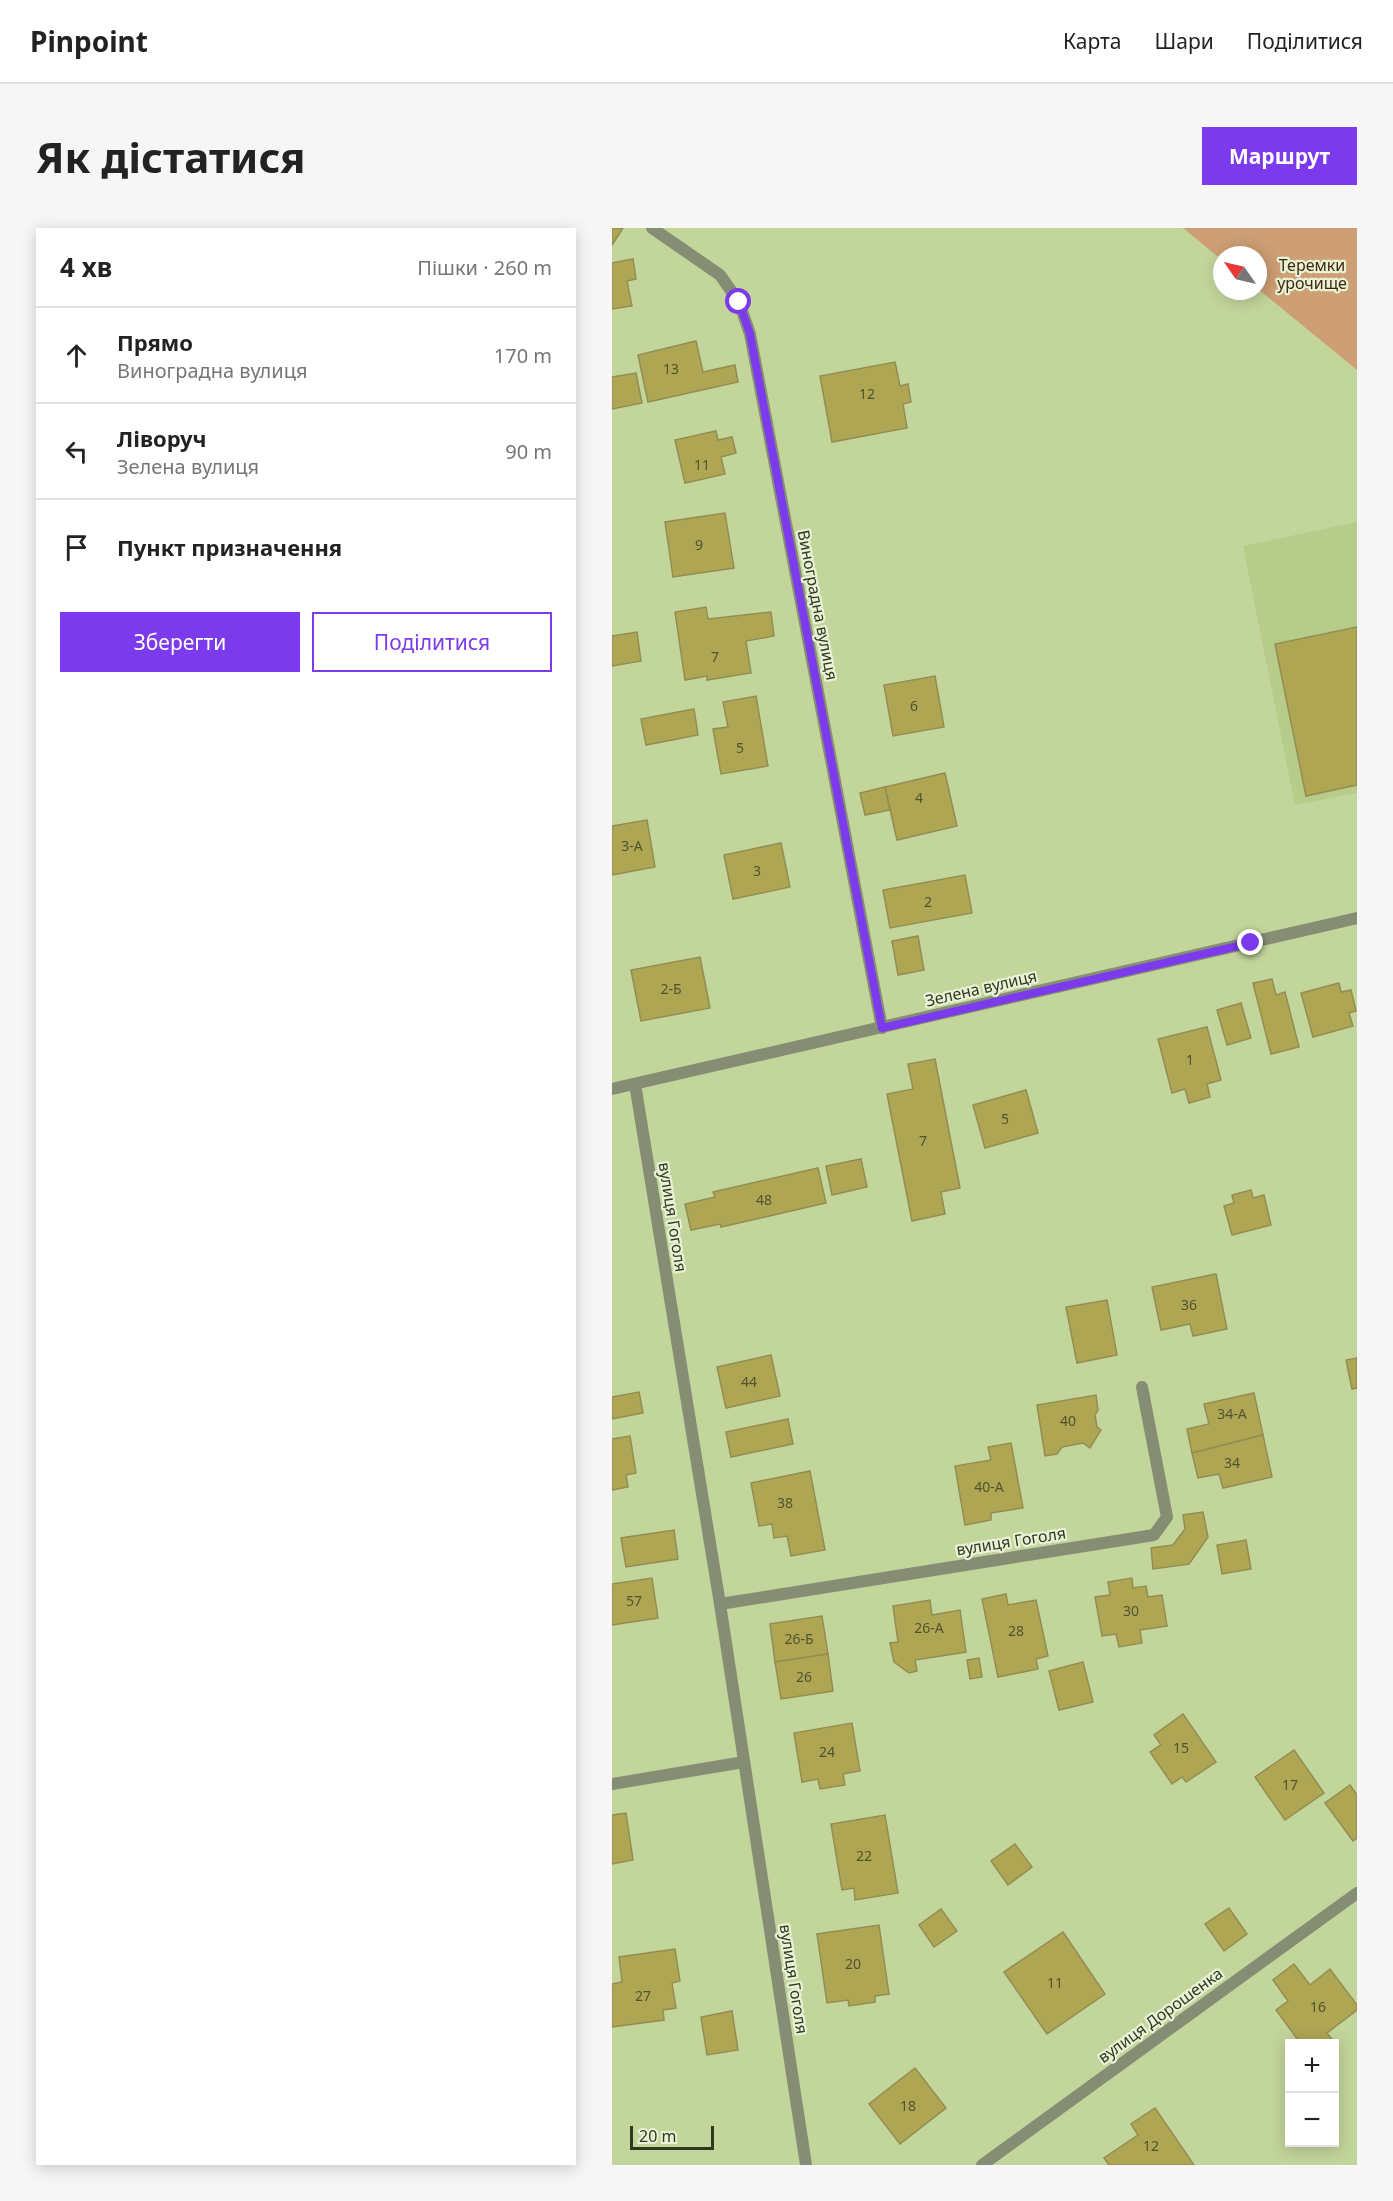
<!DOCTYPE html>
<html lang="uk">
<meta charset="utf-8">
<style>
:root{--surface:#fff;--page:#f6f6f6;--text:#222;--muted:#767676;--line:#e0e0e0;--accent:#7c3aed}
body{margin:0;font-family:"Noto Sans",sans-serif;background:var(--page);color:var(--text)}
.controls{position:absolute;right:18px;bottom:18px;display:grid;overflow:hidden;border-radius:0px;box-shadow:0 3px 15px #0003}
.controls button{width:54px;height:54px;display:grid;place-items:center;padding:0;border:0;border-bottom:2px solid var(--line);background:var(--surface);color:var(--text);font:30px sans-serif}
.compass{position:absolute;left:601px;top:18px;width:54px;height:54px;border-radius:50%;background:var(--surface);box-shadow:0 3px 15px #0003;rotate:304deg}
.scale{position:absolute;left:18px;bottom:15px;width:84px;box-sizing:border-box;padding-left:6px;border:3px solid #313821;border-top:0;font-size:16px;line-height:21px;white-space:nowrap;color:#313821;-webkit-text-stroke:4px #e8f2d5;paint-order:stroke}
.stop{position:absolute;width:18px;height:18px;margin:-14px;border:4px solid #7c3aed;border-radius:50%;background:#fff}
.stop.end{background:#7c3aed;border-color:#fff;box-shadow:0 2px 6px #0008}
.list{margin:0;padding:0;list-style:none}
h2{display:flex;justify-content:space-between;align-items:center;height:78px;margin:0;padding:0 24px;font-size:26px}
h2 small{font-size:20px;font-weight:400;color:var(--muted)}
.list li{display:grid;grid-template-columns:39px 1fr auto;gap:18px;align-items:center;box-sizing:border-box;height:96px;padding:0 24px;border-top:2px solid var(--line)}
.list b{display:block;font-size:22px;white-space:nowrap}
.list p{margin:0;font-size:20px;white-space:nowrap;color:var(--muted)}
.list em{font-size:20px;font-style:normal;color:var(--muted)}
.actions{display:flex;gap:12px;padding:18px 24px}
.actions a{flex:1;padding:14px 0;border:2px solid var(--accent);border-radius:0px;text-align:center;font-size:21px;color:var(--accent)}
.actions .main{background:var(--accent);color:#fff}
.icon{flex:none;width:33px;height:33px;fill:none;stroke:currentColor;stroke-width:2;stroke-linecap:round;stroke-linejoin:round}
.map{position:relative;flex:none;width:745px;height:1937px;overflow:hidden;border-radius:0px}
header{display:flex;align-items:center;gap:36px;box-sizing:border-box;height:84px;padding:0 30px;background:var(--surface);border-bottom:2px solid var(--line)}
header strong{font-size:28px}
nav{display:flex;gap:33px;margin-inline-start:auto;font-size:21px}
.intro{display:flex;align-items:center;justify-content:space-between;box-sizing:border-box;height:144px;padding:0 36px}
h1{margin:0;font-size:42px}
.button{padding:15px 27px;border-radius:0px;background:var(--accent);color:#fff;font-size:21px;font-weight:700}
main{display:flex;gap:36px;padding:0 36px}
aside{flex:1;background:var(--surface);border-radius:0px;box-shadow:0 3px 15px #0003}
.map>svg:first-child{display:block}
.built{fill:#b7cc8b}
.green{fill:#ce9f75}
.building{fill:#afa654;stroke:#948d52;stroke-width:1.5}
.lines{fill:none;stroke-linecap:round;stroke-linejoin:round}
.minor{stroke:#858d75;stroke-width:12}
.route{stroke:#7c3aed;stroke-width:8}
.labels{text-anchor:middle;stroke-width:4.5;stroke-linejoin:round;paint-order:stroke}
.number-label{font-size:14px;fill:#50542e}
.park-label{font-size:16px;fill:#41270e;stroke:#e8f2d5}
.street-label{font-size:16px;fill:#313821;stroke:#e8f2d5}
</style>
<header>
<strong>Pinpoint</strong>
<nav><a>Карта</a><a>Шари</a><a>Поділитися</a></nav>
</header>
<div class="intro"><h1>Як дістатися</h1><a class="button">Маршрут</a></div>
<main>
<aside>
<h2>4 хв<small>Пішки · 260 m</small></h2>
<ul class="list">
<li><svg class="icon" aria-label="ahead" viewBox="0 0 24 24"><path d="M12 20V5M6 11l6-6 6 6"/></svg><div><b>Прямо</b><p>Виноградна вулиця</p></div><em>170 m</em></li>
<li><svg class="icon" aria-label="left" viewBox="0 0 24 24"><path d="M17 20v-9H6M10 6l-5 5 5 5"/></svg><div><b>Ліворуч</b><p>Зелена вулиця</p></div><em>90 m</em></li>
<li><svg class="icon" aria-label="arrive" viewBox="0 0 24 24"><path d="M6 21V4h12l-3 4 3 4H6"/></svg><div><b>Пункт призначення</b></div></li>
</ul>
<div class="actions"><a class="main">Зберегти</a><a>Поділитися</a></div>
</aside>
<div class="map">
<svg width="745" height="1937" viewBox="0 0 745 1937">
<rect width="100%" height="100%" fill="#c2d59b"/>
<path class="built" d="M745,294V565L683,577L631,318Z"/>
<path class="green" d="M571,0H745V142L646,61V27H610V32Z"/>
<g class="building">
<path d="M0,0H11L0,17Z"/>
<path d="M21,31L24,51L15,53L20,78L0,81V35Z"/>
<path d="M84,113L91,144L123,137L126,154L36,174L26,127Z"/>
<path d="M283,134L288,158L296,156L299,174L291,176L295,200L220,214L208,148Z"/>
<path d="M24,145L30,175L0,181V149Z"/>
<path d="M104,203L106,212L120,209L124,225L109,229L113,246L73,255L63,212Z"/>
<path d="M113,285L122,340L61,349L53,294Z"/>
<path d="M94,379L96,391L159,384L162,408L134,413L139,445L95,452V448L73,452L63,384Z"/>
<path d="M745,399V557L694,568L663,416Z"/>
<path d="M25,404L29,433L0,438V408Z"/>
<path d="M323,448L332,499L281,508L272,457Z"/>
<path d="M144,468L156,538L109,546L101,501L116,499L111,474Z"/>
<path d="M82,481L86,507L34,517L29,491Z"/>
<path d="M333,545L345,598L285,612L273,559Z"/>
<path d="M273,559L278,582L253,587L248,565Z"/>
<path d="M35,592L43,639L0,647V598Z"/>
<path d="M169,615L178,659L121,671L112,627Z"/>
<path d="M353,647L360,685L278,700L271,662Z"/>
<path d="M306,708L312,742L286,747L280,713Z"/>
<path d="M88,729L98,780L29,793L19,742Z"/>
<path d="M660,751L664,767L673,764L687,819L659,826L641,755Z"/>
<path d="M727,755L729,764L739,762L744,783L737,785L741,798L701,809L689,765Z"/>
<path d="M629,775L639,810L615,817L605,782Z"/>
<path d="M595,799L609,852L595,856L598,869L577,875L573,861L560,865L546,811Z"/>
<path d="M323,831L348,960L329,964L333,986L300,993L275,866L301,861L296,836Z"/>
<path d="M414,862L426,905L373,920L361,877Z"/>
<path d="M249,931L255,959L220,967L214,938Z"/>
<path d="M206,940L214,975L109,999L108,996L79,1002L73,976L103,969L101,964Z"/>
<path d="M639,962L641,970L652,967L659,997L620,1007L612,978L622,975L620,967Z"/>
<path d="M604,1046L615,1101L581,1108L578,1096L549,1102L540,1059Z"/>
<path d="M495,1072L505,1127L465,1135L454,1079Z"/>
<path d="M159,1127L168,1168L114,1180L105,1139Z"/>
<path d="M745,1130V1160L740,1161L734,1132Z"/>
<path d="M27,1164L31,1185L0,1191V1169Z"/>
<path d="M642,1165L651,1207L580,1225L575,1201L597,1196L592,1176Z"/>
<path d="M484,1167L486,1182L483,1187L485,1199L489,1202L478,1220L471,1215L450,1219L445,1226L433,1228L425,1177Z"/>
<path d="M176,1191L181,1216L119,1229L114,1204Z"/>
<path d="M651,1207L660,1249L611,1260L607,1246L586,1250L580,1225Z"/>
<path d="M18,1208L24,1245L14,1247L16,1259L0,1262V1211Z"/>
<path d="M399,1215L411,1280L379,1285V1292L353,1297L343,1238L379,1232L376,1219Z"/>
<path d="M198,1243L213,1322L179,1328L175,1308L162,1310L160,1296L147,1298L139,1255Z"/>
<path d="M591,1284L596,1309L577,1336L541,1341L539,1320L561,1317L573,1301L571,1287Z"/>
<path d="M62,1302L66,1331L14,1339L9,1310Z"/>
<path d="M634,1312L639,1341L610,1346L605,1317Z"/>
<path d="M40,1350L46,1390L0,1397V1356Z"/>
<path d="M520,1350L521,1360L534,1358L536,1369L550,1367L555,1398L528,1402L530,1415L507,1419L504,1406L490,1408L483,1369L498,1367L496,1354Z"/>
<path d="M394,1366L396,1377L424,1372L436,1428L424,1431L426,1441L386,1449L370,1371Z"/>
<path d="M318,1372L320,1387L348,1382L354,1424L303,1432L305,1443L297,1445L282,1434L278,1415L286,1414L281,1378Z"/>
<path d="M210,1388L216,1426L163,1434L158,1396Z"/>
<path d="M216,1426L221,1463L169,1471L163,1434Z"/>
<path d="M367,1430L370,1449L358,1451L355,1432Z"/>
<path d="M471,1434L481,1474L447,1482L437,1443Z"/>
<path d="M571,1486L604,1534L574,1554L570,1549L560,1556L538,1524L549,1517L542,1507Z"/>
<path d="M240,1495L248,1543L231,1546L233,1557L208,1561L206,1551L190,1554L182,1505Z"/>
<path d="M682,1522L712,1565L673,1592L643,1549Z"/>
<path d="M738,1557L745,1567V1610L741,1613L713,1575Z"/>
<path d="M14,1585L21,1632L0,1636V1587Z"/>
<path d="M273,1587L286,1665L243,1672L242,1660L230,1662L219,1596Z"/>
<path d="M403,1616L420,1639L396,1657L379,1633Z"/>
<path d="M617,1680L635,1706L612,1723L593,1696Z"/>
<path d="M329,1681L345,1703L322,1719L307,1697Z"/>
<path d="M267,1697L277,1766L263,1768V1774L237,1778L236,1772L215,1775L205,1706Z"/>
<path d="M451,1704L493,1766L435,1806L392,1744Z"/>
<path d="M63,1721L68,1753L60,1755L64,1780L51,1782L52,1792L0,1799V1756L10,1754L7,1729Z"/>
<path d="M682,1736L698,1757L718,1741L745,1777V1782L715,1805L726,1819L722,1822V1816H689L664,1782L676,1773L661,1752Z"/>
<path d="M120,1783L126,1822L95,1827L89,1789Z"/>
<path d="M303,1840L334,1880L288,1916L257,1876Z"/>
<path d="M543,1880L582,1937H497L492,1930L526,1907L519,1896Z"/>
</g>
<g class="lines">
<g class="minor">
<path d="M40,0L108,47L127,74L138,106L270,800"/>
<path d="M23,856L108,1376L194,1937"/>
<path d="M0,861L745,690"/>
<path d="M108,1376L542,1307L555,1289L530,1159"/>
<path d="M0,1556L132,1534"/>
<path d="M370,1937L745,1665"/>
</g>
</g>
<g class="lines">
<path class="route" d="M127,74L138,106L270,800L639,715"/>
</g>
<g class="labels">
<g class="number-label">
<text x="59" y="146">13</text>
<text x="255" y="171">12</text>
<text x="90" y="242">11</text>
<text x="87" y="322">9</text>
<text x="103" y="434">7</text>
<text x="302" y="483">6</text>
<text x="128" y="525">5</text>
<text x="307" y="575">4</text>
<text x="20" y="623">3-А</text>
<text x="145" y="648">3</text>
<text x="316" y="679">2</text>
<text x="59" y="766">2-Б</text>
<text x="578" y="837">1</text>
<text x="393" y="896">5</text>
<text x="311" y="918">7</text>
<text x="152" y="977">48</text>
<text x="577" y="1082">36</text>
<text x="137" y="1159">44</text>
<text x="620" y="1191">34-А</text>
<text x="456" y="1198">40</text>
<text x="620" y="1240">34</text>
<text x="377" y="1264">40-А</text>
<text x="173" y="1280">38</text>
<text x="22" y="1378">57</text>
<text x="519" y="1388">30</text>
<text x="317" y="1405">26-А</text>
<text x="404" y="1408">28</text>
<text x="187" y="1416">26-Б</text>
<text x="192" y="1454">26</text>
<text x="569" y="1525">15</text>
<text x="215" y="1529">24</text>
<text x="678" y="1562">17</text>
<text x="252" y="1633">22</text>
<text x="241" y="1741">20</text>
<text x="443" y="1760">11</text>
<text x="31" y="1773">27</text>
<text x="706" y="1784">16</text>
<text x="296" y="1883">18</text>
<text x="539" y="1923">12</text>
</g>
<g class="park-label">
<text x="700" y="43">Теремки<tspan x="700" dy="18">урочище</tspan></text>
</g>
<g class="street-label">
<text transform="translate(206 377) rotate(79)" y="6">Виноградна вулиця</text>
<text transform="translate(369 760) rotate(-13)" y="6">Зелена вулиця</text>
<text transform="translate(61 989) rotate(81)" y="6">вулиця Гоголя</text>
<text transform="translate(399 1313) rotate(-9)" y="6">вулиця Гоголя</text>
<text transform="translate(182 1751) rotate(81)" y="6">вулиця Гоголя</text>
<text transform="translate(548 1787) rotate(-36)" y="6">вулиця Дорошенка</text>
</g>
</g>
</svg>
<div class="controls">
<button>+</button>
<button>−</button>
</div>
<svg class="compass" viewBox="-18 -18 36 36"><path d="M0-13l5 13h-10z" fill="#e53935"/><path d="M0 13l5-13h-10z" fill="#767676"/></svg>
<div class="scale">20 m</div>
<div class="stop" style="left:127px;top:74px"></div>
<div class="stop end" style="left:639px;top:715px"></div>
</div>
</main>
